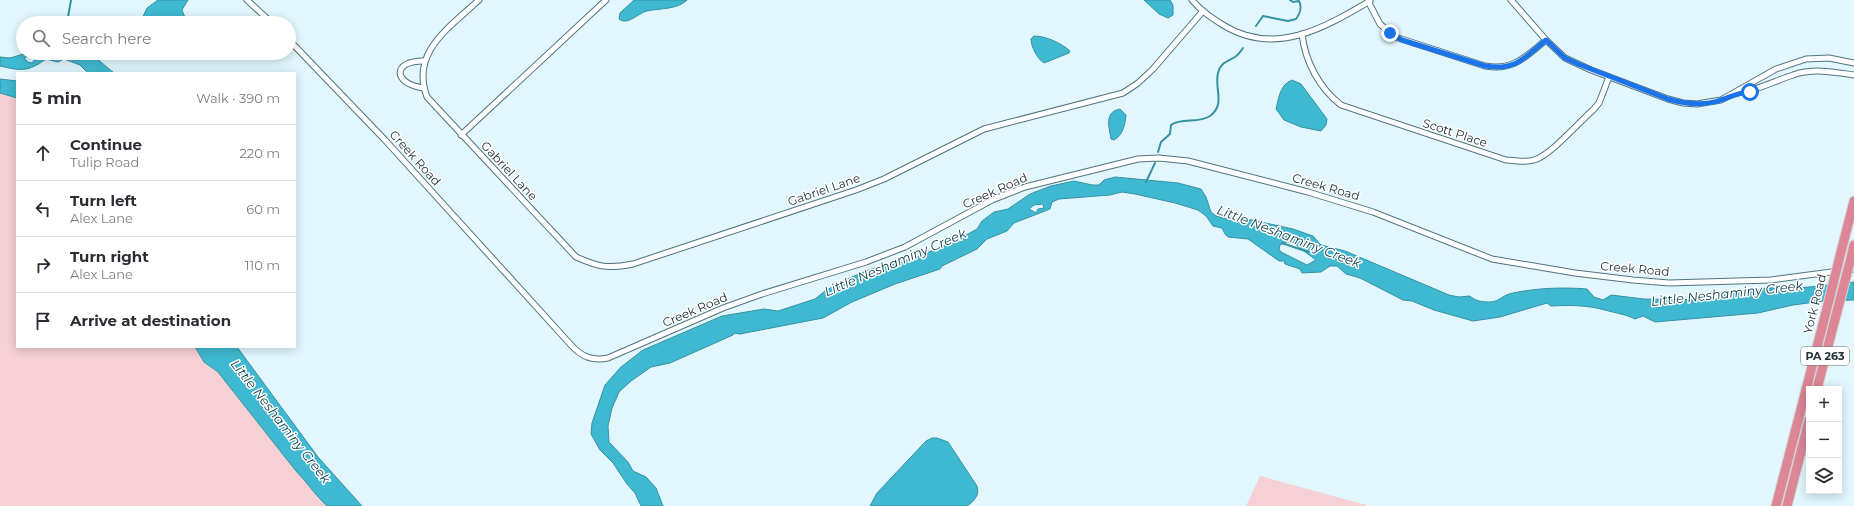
<!DOCTYPE html>
<meta charset="utf-8">
<style>
:root{--surface:#fff;--page:#f2f2f3;--text:#2b2b33;--muted:#7c7c81;--line:#e1e1e2}
body{margin:0;font-family:Montserrat,sans-serif;background:var(--page);color:var(--text)}
.controls{position:absolute;right:12px;bottom:12px;display:grid;overflow:hidden;border-radius:0px;box-shadow:0 2px 10px #0003}
.controls button{width:36px;height:36px;display:grid;place-items:center;padding:0;border:0;border-bottom:1px solid var(--line);background:var(--surface);color:var(--text);font:20px sans-serif}
.stop{position:absolute;width:12px;height:12px;margin:-9px;border:3px solid #1a73e8;border-radius:50%;background:#fff}
.stop.end{background:#1a73e8;border-color:#fff;box-shadow:0 1px 4px #0008}
.list{margin:0;padding:0;list-style:none}
h2{display:flex;justify-content:space-between;align-items:center;height:52px;margin:0;padding:0 16px;font-size:17px}
h2 small{font-size:13px;font-weight:400;color:var(--muted)}
.list li{display:grid;grid-template-columns:26px 1fr auto;gap:12px;align-items:center;box-sizing:border-box;height:56px;padding:0 16px;border-top:1px solid var(--line)}
.list b{display:block;font-size:15px;white-space:nowrap}
.list p{margin:0;font-size:13px;white-space:nowrap;color:var(--muted)}
.list em{font-size:13px;font-style:normal;color:var(--muted)}
.icon{flex:none;width:22px;height:22px;fill:none;stroke:currentColor;stroke-width:2;stroke-linecap:round;stroke-linejoin:round}
.map{position:relative;flex:none;width:1854px;height:506px;overflow:hidden}
.search{position:absolute;background:var(--surface);box-shadow:0 2px 10px #0003;left:16px;top:16px;width:280px;height:44px;display:flex;align-items:center;gap:10px;box-sizing:border-box;padding:0 14px;border-radius:22px;color:var(--muted);font-size:15px}
.panel{position:absolute;background:var(--surface);box-shadow:0 2px 10px #0003;left:16px;top:72px;width:280px;height:276px;border-radius:0px}
.map>svg:first-child{display:block}
.green{fill:#f5d0d4}
.water{fill:#3fb9d1;stroke:#3791a3;fill-rule:evenodd}
.lines{fill:none;stroke-linecap:round;stroke-linejoin:round}
.stream{stroke:#3791a3;stroke-width:2}
.minor-casing{stroke:#51747c;stroke-width:7}
.trunk-casing{stroke:#d3d6d7;stroke-width:11}
.minor{stroke:#fff;stroke-width:5}
.trunk{stroke:#dc8696;stroke-width:9}
.trunk-bridge-casing{stroke:#d3d6d7;stroke-width:11;stroke-linecap:butt}
.trunk-bridge{stroke:#dc8696;stroke-width:9}
.route{stroke:#1a73e8;stroke-width:5}
.labels{text-anchor:middle;stroke-width:3;stroke-linejoin:round;paint-order:stroke}
.shield{fill:#fff;stroke:#667073;stroke-width:1}
.shield-label{font-size:11px;font-weight:bold;fill:#243337}
.street-label{font-size:12px;fill:#243337;stroke:#fff}
.water-label{font-size:13px;font-style:italic;fill:#104650;stroke:#fff}
</style>
<div class="map">
<svg width="1854" height="506" viewBox="0 0 1854 506">
<rect width="100%" height="100%" fill="#e1f7fd"/>
<g class="green">
<path d="M0,86L17,90V347H208L337,506H0Z"/>
<path d="M1260,476L1366,505V506H1246Z"/>
</g>
<g class="water">
<path d="M158,0H188L182,10L186,20L185,23H140L147,8Z"/>
<path d="M634,0H687C677,10 660,8 647,11C638,13 628,26 619,19L620,13Z"/>
<path d="M1144,0H1170L1173,5V15L1168,18L1159,14Z"/>
<path d="M1034,36C1046,36 1061,43 1070,51L1069,53L1044,63C1037,59 1031,46 1031,39Z"/>
<path d="M27,53H90L114,73H88L80,65L64,59L58,62L46,59C28,72 21,71 0,66V57L10,58ZM31,55L37,57L32,63L28,62L24,58Z"/>
<path d="M0,79L17,81V98L0,93Z"/>
<path d="M1292,80L1301,84L1327,119L1326,125L1321,131L1301,127L1284,120L1276,109C1279,97 1280,85 1292,80Z"/>
<path d="M1120,109L1126,115C1125,125 1123,135 1114,140L1111,139C1109,127 1104,112 1120,109Z"/>
<path d="M1115,177L1178,183L1201,189L1206,197L1211,212L1216,216L1223,218L1247,219L1293,229L1313,236L1321,245L1345,251L1449,295L1459,297L1470,296C1475,301 1482,302 1490,302C1499,302 1504,294 1513,293C1537,288 1563,287 1587,289L1594,297L1603,300L1611,295L1644,299L1714,300L1732,292L1758,290L1764,288H1800L1854,282V300L1823,301L1793,305L1758,313L1655,322L1643,316L1635,319C1625,314 1615,313 1605,310C1586,305 1570,305 1551,306L1547,303L1500,317L1473,321L1434,310L1412,301L1403,300L1360,278L1346,274L1337,266H1330L1321,272L1302,273L1300,269L1285,264L1284,261H1279L1248,239L1228,237L1225,234L1222,228L1213,226L1206,216L1198,210L1175,203L1135,194L1122,192L1110,195L1059,199L1052,202L1050,209L1014,223L1007,231L987,239L977,249L942,266L940,269L895,284L852,302L823,318L740,334L734,333L733,335L670,363L651,367L631,381L619,392L612,408L608,426L609,442L628,462L633,471L646,477L656,488L663,506H641L635,493L627,484L613,463L600,450L591,434L592,423L605,385L621,367L643,350L722,316L764,309L778,311L815,299L825,291L847,279L871,269L899,263L922,255L957,240L977,229L982,221L994,212L1008,209L1030,194L1051,186L1074,181L1092,185H1099L1104,180ZM1043,204L1044,208L1038,209L1036,213L1029,209L1034,205ZM1286,242H1292L1316,260L1307,265L1281,252L1279,249L1280,245Z"/>
<path d="M195,347H237L318,457L362,506H327C315,495 307,482 296,471L218,372L204,362Z"/>
<path d="M932,438H937L948,442L977,486C980,495 974,501 967,506H870L877,493L926,441Z"/>
</g>
<g class="lines">
<g class="stream">
<path d="M67,23L71,0"/>
<path d="M1256,26L1263,16L1288,21L1296,19C1300,14 1302,7 1299,1L1293,2L1290,0"/>
<path d="M1158,152L1161,142L1170,134L1171,125C1182,117 1198,124 1210,116C1226,104 1214,89 1218,73C1220,63 1227,62 1235,57C1238,55 1241,51 1243,48"/>
<path d="M1146,182L1155,163"/>
<path d="M1282,243L1308,252"/>
</g>
<defs>
<g id="minor">
<path d="M247,0L272,23"/>
<path d="M479,0C450,27 410,52 427,97L576,257C599,267 607,269 633,264L856,190L884,179L984,129L1123,93L1138,83L1153,69L1203,11"/>
<path d="M1192,0C1201,11 1212,18 1223,25C1275,57 1324,28 1370,1"/>
<path d="M1511,0L1546,40L1565,58L1591,70L1668,99L1683,103L1697,104L1721,100L1776,69L1806,59L1829,58L1854,63"/>
<path d="M1368,1L1380,24L1395,37L1485,66C1514,71 1525,57 1546,40"/>
<path d="M1302,34C1305,61 1319,88 1341,105L1506,160C1515,160 1525,163 1534,160C1551,155 1578,123 1593,110L1599,103L1609,77"/>
<path d="M289,40L385,140L571,345C582,357 592,361 608,358L723,308L762,294L866,262L905,247L992,200L1025,187L1138,159L1159,158L1188,161L1308,192L1373,212L1492,259L1575,273L1633,280L1669,283L1771,280L1854,269"/>
<path d="M424,88C392,84 392,60 425,61"/>
<path d="M1737,93C1757,91 1774,81 1793,75C1813,68 1834,72 1854,75"/>
<path d="M461,135L606,0"/>
</g>
<g id="trunk">
<path d="M1851,258L1854,245"/>
<path d="M1839,260L1854,201"/>
<path d="M1817,389L1834,323"/>
<path d="M1776,506L1823,324"/>
<path d="M1787,506L1809,420"/>
</g>
</defs>
<use href="#minor" class="minor-casing"/>
<use href="#trunk" class="trunk-casing"/>
<use href="#minor" class="minor"/>
<use href="#trunk" class="trunk"/>
<defs>
<g id="trunk-bridge">
<path d="M1834,323L1851,258"/>
<path d="M1823,324L1839,260"/>
</g>
</defs>
<use href="#trunk-bridge" class="trunk-bridge-casing"/>
<use href="#trunk-bridge" class="trunk-bridge"/>
</g>
<g class="lines">
<path class="route" d="M1390,33L1402,40L1485,66C1516,71 1524,58 1546,40L1565,58L1578,64L1668,99C1685,104 1703,106 1721,100C1734,96 1735,93 1750,92"/>
</g>
<g class="labels">
<rect class="shield" x="1801" y="347" width="48" height="18" rx="3"/>
<g class="shield-label">
<text x="1825" y="360">PA 263</text>
</g>
<g class="street-label">
<text transform="translate(1455 133) rotate(18)" y="4">Scott Place</text>
<text transform="translate(415 158) rotate(48)" y="4">Creek Road</text>
<text transform="translate(509 171) rotate(47)" y="4">Gabriel Lane</text>
<text transform="translate(1326 187) rotate(16)" y="4">Creek Road</text>
<text transform="translate(824 190) rotate(-19)" y="4">Gabriel Lane</text>
<text transform="translate(995 191) rotate(-24)" y="4">Creek Road</text>
<text transform="translate(1635 269) rotate(5)" y="4">Creek Road</text>
<text transform="translate(1815 304) rotate(-76)" y="4">York Road</text>
<text transform="translate(695 310) rotate(-23)" y="4">Creek Road</text>
</g>
<g class="water-label">
<text transform="translate(1289 236) rotate(21)" y="5">Little Neshaminy Creek</text>
<text transform="translate(895 262) rotate(-23)" y="5">Little Neshaminy Creek</text>
<text transform="translate(1727 293) rotate(-6)" y="5">Little Neshaminy Creek</text>
<text transform="translate(281 421) rotate(52)" y="5">Little Neshaminy Creek</text>
</g>
</g>
</svg>
<div class="controls">
<button>+</button>
<button>−</button>
<button><svg class="icon" aria-label="layers" viewBox="0 0 24 24"><path d="M12 4l9 5-9 5-9-5zM3 14l9 5 9-5"/></svg></button>
</div>
<div class="stop" style="left:1750px;top:92px"></div>
<div class="stop end" style="left:1390px;top:33px"></div>
<div class="search"><svg class="icon" aria-label="search" viewBox="0 0 24 24"><circle cx="10" cy="10" r="6"/><path d="M15 15l6 6"/></svg>Search here</div>
<section class="panel">
<h2>5 min<small>Walk · 390 m</small></h2>
<ul class="list">
<li><svg class="icon" aria-label="ahead" viewBox="0 0 24 24"><path d="M12 20V5M6 11l6-6 6 6"/></svg><div><b>Continue</b><p>Tulip Road</p></div><em>220 m</em></li>
<li><svg class="icon" aria-label="left" viewBox="0 0 24 24"><path d="M17 20v-9H6M10 6l-5 5 5 5"/></svg><div><b>Turn left</b><p>Alex Lane</p></div><em>60 m</em></li>
<li><svg class="icon" aria-label="right" viewBox="0 0 24 24"><path d="M7 20v-9h11M14 6l5 5-5 5"/></svg><div><b>Turn right</b><p>Alex Lane</p></div><em>110 m</em></li>
<li><svg class="icon" aria-label="arrive" viewBox="0 0 24 24"><path d="M6 21V4h12l-3 4 3 4H6"/></svg><div><b>Arrive at destination</b></div></li>
</ul>
</section>
</div>
